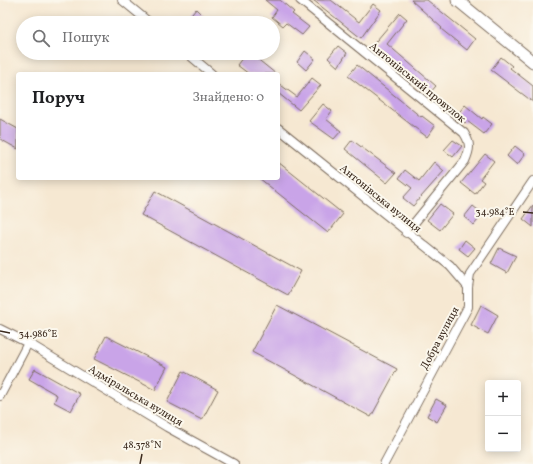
<!DOCTYPE html>
<html lang="uk">
<meta charset="utf-8">
<style>
:root{--surface:#fff;--page:#f2f2f2;--text:#202124;--muted:#757577;--line:#e0e0e0}
body{margin:0;font-family:Vollkorn,serif;background:var(--page);color:var(--text)}
.controls{position:absolute;right:12px;bottom:12px;display:grid;overflow:hidden;border-radius:4px;box-shadow:0 2px 10px #0003}
.controls button{width:36px;height:36px;display:grid;place-items:center;padding:0;border:0;border-bottom:1px solid var(--line);background:var(--surface);color:var(--text);font:20px sans-serif}
.list{margin:0;padding:0;list-style:none}
h2{display:flex;justify-content:space-between;align-items:center;height:52px;margin:0;padding:0 16px;font-size:17px}
h2 small{font-size:13px;font-weight:400;color:var(--muted)}
.icon{flex:none;width:22px;height:22px;fill:none;stroke:currentColor;stroke-width:2;stroke-linecap:round;stroke-linejoin:round}
.map{position:relative;flex:none;width:533px;height:464px;overflow:hidden}
.search{position:absolute;background:var(--surface);box-shadow:0 2px 10px #0003;left:16px;top:16px;width:264px;height:44px;display:flex;align-items:center;gap:10px;box-sizing:border-box;padding:0 14px;border-radius:22px;color:var(--muted);font-size:15px}
.panel{position:absolute;background:var(--surface);box-shadow:0 2px 10px #0003;left:16px;top:72px;width:264px;height:108px;border-radius:4px}
.map>svg:first-child{display:block}
.building{fill:#c9a4e8}
.lines{fill:none;stroke-linecap:round;stroke-linejoin:round}
.street-casing{stroke:#7c6c5d;stroke-width:10}
.secondary-casing{stroke:#7c6c5d;stroke-width:13}
.street{stroke:#fff;stroke-width:8}
.secondary{stroke:#fff;stroke-width:11}
.ticks{fill:none;stroke:#3b2a1e;stroke-width:1.5}
.labels{text-anchor:middle;stroke-width:4;stroke-linejoin:round;paint-order:stroke}
.street-label{font-size:11px;fill:#3b2a1e;stroke:#fbf7ec}
.ticks-label{font-size:10px;text-anchor:middle;fill:#3b2a1e;stroke:#fbf7ec;stroke-width:4;stroke-linejoin:round;paint-order:stroke}
</style>
<div class="map">
<svg width="533" height="464" viewBox="0 0 533 464">
<rect width="100%" height="100%" fill="#fbf7ec"/>
<filter id="ink" filterUnits="userSpaceOnUse"><feTurbulence type="fractalNoise" baseFrequency=".025" numOctaves="2"/><feDisplacementMap in="SourceGraphic" scale="8" xChannelSelector="R" yChannelSelector="G"/><feConvolveMatrix kernelMatrix="1 2 1 2 8 2 1 2 1" color-interpolation-filters="sRGB"/></filter>
<filter id="wash" filterUnits="userSpaceOnUse"><feTurbulence type="fractalNoise" baseFrequency=".012" numOctaves="4" result="noise"/><feDisplacementMap in="SourceGraphic" scale="16" xChannelSelector="R" yChannelSelector="G"/><feGaussianBlur stdDeviation="0.9" result="paint"/><feColorMatrix in="noise" values="0 0 0 0 0 0 0 0 0 0 0 0 0 0 0 0 0 1.4 0 .05"/><feComposite in="paint" operator="in"/></filter>
<g filter="url(#wash)">
<rect width="100%" height="100%" fill="#f6e8d2"/>
<g id="blocks">
<g class="building">
<path d="M265,0H280L294,12L292,14L309,27L302,35L286,23L283,26L272,17L277,10Z"/>
<path d="M313,0H331L359,22L373,4L381,10L361,38Z"/>
<path d="M411,0H427L475,39L467,50L441,29L442,28Z"/>
<path d="M196,9L202,15L213,23H185Z"/>
<path d="M400,13L407,19L387,44L436,86L428,95L371,47Z"/>
<path d="M338,46L347,53L338,67L328,58Z"/>
<path d="M305,51L315,59L306,70L297,62Z"/>
<path d="M246,53H259L255,57L276,74H249L237,65Z"/>
<path d="M501,57L512,66L510,68L533,86V102L491,70Z"/>
<path d="M357,65L421,117L422,116L435,126L427,137L348,76Z"/>
<path d="M312,78L321,85L299,110L278,93V83L297,97Z"/>
<path d="M323,104L332,111L326,119L341,131L334,139L309,121Z"/>
<path d="M465,105L482,119L483,117L492,124L484,134L467,121L465,123L456,116Z"/>
<path d="M0,119L18,129V149L0,139Z"/>
<path d="M352,140L396,173L387,183L345,149Z"/>
<path d="M453,140L462,146L453,157L444,150Z"/>
<path d="M515,146L525,154L517,165L507,156Z"/>
<path d="M485,154L494,161L480,179L484,182L475,194L461,183Z"/>
<path d="M278,162L343,214L328,233L259,178H278Z"/>
<path d="M434,162L444,171L413,206L403,198L412,188L399,178L405,170L419,181Z"/>
<path d="M155,191L301,271L288,295L141,215Z"/>
<path d="M440,204L453,214L440,230L427,220Z"/>
<path d="M533,205V227L523,219Z"/>
<path d="M473,206L483,214L474,225L464,217Z"/>
<path d="M465,240L475,248L468,256L459,249Z"/>
<path d="M499,248L516,256L507,273L491,264Z"/>
<path d="M277,305L397,369L371,417L252,352Z"/>
<path d="M481,305L498,315L488,334L471,325Z"/>
<path d="M106,336L167,367L155,390L94,359Z"/>
<path d="M35,369L80,394L71,411L54,402L57,395L29,379Z"/>
<path d="M183,371L218,390L202,420L167,402Z"/>
<path d="M436,399L447,405L437,422L427,416Z"/>
</g>
</g>
</g>
<g filter="url(#ink)">
<use href="#blocks" fill-opacity="0" stroke="#7c6c5d" stroke-width="1"/>
<g class="lines">
<defs>
<g id="street">
<path d="M122,0L150,23"/>
<path d="M300,0L464,133C471,144 470,149 465,161L406,233"/>
<path d="M187,53L212,74"/>
<path d="M278,128L450,266L468,287"/>
<path d="M0,329L28,343L167,427L234,464"/>
<path d="M0,396L28,343"/>
<path d="M384,464L468,307V287L470,274L533,181"/>
</g>
<path id="secondary" d="M457,0L533,62"/>
</defs>
<use href="#street" class="street-casing"/>
<use href="#secondary" class="secondary-casing"/>
<use href="#street" class="street"/>
<use href="#secondary" class="secondary"/>
</g>
</g>
<path class="ticks" d="M523,212L533,213M0,331L10,333M140,464L142,454"/>
<g class="labels">
<g class="street-label">
<text transform="translate(418 82) rotate(39)" y="4">Антонівський провулок</text>
<text transform="translate(381 198) rotate(39)" y="4">Антонівська вулиця</text>
<text transform="translate(439 338) rotate(-62)" y="4">Добра вулиця</text>
<text transform="translate(136 395) rotate(31)" y="4">Адміральська вулиця</text>
</g>
</g>
<g class="ticks-label">
<text x="495" y="215">34.984°E</text>
<text x="38" y="337">34.986°E</text>
<text x="142" y="448">48.378°N</text>
</g>
</svg>
<div class="controls">
<button>+</button>
<button>−</button>
</div>
<div class="search"><svg class="icon" aria-label="search" viewBox="0 0 24 24"><circle cx="10" cy="10" r="6"/><path d="M15 15l6 6"/></svg>Пошук</div>
<section class="panel">
<h2>Поруч<small>Знайдено: 0</small></h2>
<ul class="list">
</ul>
</section>
</div>
